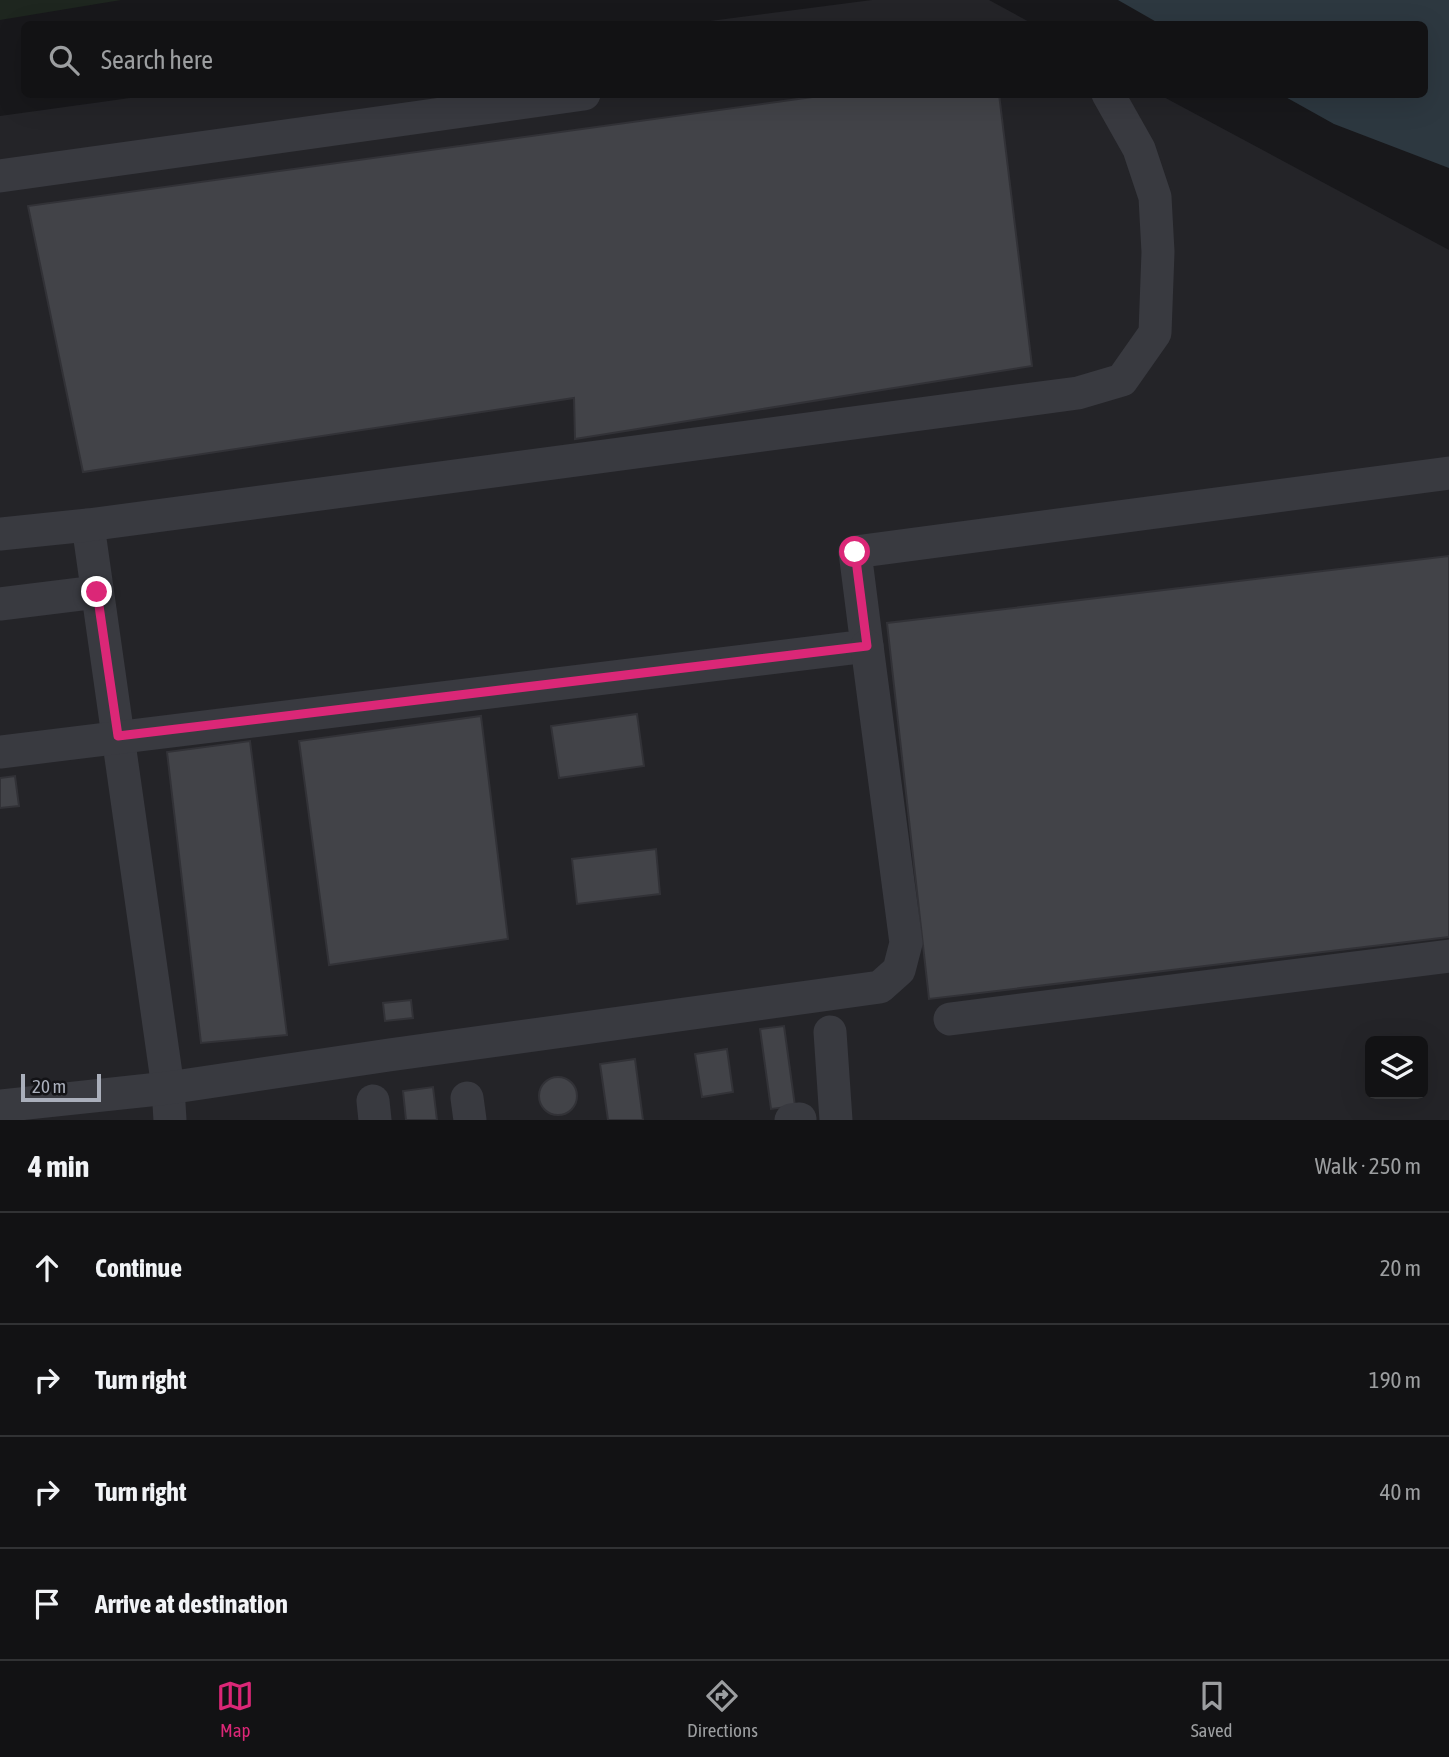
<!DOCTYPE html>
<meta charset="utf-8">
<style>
:root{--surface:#121214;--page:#1b1b1d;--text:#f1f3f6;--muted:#9c9ea0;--line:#313234;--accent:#db2777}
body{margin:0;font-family:"Asap Condensed",sans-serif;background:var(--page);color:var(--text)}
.controls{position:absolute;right:21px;bottom:21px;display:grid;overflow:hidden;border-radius:10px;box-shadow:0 7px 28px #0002}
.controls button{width:63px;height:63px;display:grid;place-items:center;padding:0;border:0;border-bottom:2px solid var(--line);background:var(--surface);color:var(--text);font:35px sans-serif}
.scale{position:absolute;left:21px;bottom:18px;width:80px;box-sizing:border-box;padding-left:7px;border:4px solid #aaafbb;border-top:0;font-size:19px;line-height:24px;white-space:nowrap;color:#aaafbb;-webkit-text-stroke:5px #131316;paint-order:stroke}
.stop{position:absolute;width:21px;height:21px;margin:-16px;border:5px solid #db2777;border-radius:50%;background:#fff}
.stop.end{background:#db2777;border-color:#fff;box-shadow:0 2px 7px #0008}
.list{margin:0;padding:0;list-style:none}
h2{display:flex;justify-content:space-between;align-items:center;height:91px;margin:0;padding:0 28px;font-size:30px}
h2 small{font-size:23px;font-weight:400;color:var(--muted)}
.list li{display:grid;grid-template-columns:46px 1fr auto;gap:21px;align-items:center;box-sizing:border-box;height:112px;padding:0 28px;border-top:2px solid var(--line)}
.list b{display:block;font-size:26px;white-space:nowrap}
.list em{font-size:23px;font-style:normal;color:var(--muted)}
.icon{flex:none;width:38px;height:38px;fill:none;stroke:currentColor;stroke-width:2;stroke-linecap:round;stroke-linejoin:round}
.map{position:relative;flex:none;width:1449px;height:1120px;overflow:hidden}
.search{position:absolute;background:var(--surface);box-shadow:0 7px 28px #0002;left:21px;right:21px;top:21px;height:77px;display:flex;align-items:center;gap:18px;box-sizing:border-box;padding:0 24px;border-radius:10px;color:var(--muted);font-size:26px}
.sheet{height:539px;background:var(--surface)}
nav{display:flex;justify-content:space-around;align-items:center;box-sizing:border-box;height:98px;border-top:2px solid var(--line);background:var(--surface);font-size:19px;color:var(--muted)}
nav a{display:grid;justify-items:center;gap:4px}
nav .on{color:var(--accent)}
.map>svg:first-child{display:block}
.built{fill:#242428;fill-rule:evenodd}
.green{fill:#1e261f}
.water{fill:#2d3840}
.building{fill:#424348;stroke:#323237;stroke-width:2}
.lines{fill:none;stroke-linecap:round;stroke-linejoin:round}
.minor{stroke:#393a40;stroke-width:33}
.route{stroke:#db2777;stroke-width:9}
</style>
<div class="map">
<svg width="1449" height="1120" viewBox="0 0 1449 1120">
<rect width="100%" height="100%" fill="#18181b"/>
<g class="built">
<path d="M872,0H989L1033,24H687Z"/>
<path d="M159,94L1160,95L1449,250V1120H0V116ZM1370,1041H1423V1094H1370Z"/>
</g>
<path class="green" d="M0,0H121L0,20Z"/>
<path class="water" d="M1118,0H1449V168L1334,124L1282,95L1424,94V24H1160Z"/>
<g class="building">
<path d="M834,94H999L1032,366L575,439L574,398L83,472L28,206Z"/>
<path d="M1449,556V937L929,999L887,623Z"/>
<path d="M637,714L644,766L559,778L551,726Z"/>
<path d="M481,716L508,939L329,965L299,741Z"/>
<path d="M250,741L287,1035L201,1043L167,752Z"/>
<path d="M15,776L19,806L0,808V778Z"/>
<path d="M656,849L660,894L577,904L572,859Z"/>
<path d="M411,1000L413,1018L385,1021L383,1003Z"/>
<path d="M784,1026L795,1106L771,1109L760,1029Z"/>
<path d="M727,1049L733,1092L702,1097L695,1054Z"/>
<path d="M635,1059L643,1120H608L600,1064Z"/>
<circle cx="558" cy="1096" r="19"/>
<path d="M433,1087L437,1120H406L403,1091Z"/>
</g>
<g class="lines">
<g class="minor">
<path d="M0,176L584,94"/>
<path d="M88,525L168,1088L170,1120"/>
<path d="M0,534L88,525L1078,393L1122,380L1155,333L1158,252L1155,197L1139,149L1108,94"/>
<path d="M0,604L97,592"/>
<path d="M0,752L867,646L855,552L1449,473"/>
<path d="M950,1019L1449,956"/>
<path d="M830,1032L836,1120"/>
<path d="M467,1098L470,1120"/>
<path d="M373,1101L375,1120"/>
<path d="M0,1106L168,1088L389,1055L880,987L899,970L906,943L867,646"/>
<path d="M791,1120L800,1119"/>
</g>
</g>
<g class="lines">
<path class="route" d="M97,592L118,736L867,646L855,552"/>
</g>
</svg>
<div class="controls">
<button><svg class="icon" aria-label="layers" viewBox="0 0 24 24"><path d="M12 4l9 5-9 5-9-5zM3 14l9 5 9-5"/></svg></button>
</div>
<div class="scale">20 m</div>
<div class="stop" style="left:855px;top:552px"></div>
<div class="stop end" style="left:97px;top:592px"></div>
<div class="search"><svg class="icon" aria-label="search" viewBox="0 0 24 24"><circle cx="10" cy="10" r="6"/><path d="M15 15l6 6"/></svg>Search here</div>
</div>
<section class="sheet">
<h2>4 min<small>Walk · 250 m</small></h2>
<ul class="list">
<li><svg class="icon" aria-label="ahead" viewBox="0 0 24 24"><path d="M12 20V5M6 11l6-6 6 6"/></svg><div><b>Continue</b></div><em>20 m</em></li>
<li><svg class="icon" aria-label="right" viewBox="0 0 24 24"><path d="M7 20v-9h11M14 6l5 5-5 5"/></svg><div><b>Turn right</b></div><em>190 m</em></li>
<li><svg class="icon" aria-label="right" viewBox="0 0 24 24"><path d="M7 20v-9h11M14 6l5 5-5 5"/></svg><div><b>Turn right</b></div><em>40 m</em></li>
<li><svg class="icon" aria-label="arrive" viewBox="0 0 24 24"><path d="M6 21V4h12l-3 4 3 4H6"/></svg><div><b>Arrive at destination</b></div></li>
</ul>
</section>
<nav>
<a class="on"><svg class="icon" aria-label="map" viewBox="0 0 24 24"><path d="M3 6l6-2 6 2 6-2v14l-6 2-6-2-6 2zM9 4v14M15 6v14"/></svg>Map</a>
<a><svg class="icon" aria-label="directions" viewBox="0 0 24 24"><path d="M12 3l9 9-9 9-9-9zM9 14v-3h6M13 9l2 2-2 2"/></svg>Directions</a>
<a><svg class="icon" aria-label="saved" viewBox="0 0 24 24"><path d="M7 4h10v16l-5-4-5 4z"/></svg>Saved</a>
</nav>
